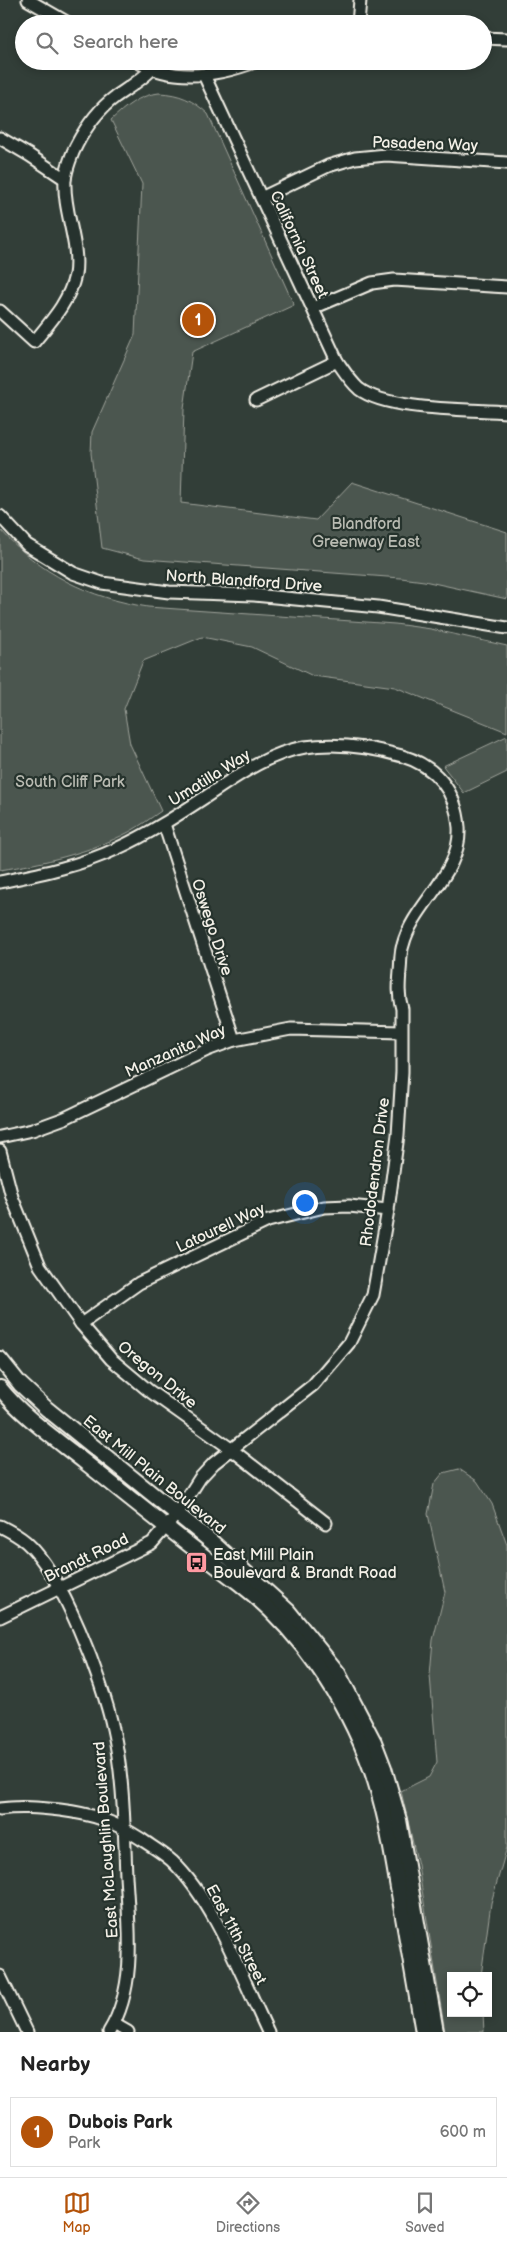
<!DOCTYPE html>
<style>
:root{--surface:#fff;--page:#f6f6f6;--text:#222;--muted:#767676;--line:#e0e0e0;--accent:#b45309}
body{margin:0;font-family:"Balsamiq Sans",sans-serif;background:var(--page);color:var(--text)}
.controls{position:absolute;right:15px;bottom:15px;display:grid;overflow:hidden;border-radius:0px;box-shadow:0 2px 8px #0003}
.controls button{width:45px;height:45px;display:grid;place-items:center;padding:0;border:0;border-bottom:1px solid var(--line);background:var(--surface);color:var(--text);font:25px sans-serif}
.you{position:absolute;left:304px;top:1202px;width:18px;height:18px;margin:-12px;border:4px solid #fff;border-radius:50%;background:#1a73e8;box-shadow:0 0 0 8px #1a73e833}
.badge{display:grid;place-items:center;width:32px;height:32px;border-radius:50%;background:var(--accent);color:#fff;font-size:16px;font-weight:700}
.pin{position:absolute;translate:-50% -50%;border:2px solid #fff;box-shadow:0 1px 5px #0006}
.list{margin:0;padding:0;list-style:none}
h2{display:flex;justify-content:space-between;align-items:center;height:65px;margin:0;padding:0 20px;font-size:21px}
h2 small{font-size:16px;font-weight:400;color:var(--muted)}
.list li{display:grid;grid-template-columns:32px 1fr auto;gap:15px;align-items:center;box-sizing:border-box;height:70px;margin:0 10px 10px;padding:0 10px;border:1px solid var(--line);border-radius:0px}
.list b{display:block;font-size:19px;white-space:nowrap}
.list p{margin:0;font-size:16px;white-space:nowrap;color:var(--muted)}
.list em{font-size:16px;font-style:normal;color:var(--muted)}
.icon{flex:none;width:28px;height:28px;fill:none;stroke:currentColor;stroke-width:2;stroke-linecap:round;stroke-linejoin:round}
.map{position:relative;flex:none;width:507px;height:2032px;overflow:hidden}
.search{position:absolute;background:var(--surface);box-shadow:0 2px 8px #0003;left:15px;right:15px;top:15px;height:55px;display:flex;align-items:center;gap:12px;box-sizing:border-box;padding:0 18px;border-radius:28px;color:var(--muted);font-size:19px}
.sheet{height:145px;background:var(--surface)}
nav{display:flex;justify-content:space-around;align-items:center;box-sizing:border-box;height:70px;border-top:1px solid var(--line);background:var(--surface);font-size:14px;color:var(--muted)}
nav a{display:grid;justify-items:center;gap:2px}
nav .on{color:var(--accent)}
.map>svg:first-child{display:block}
.green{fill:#4c564f;stroke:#a0a49c}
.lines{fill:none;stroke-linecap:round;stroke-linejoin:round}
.minor-casing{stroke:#f4f1e8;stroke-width:15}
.major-casing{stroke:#f4f1e8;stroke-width:18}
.minor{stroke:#26332d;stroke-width:11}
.major{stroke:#26332d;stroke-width:14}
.labels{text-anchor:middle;stroke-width:4.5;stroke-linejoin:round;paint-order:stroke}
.street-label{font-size:16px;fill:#f4f1e8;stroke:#26332d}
.park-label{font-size:16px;fill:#b9bbb2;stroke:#26332d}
.poi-label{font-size:16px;fill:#f4f1e8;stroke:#26332d;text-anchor:start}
</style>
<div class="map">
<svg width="507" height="2032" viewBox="0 0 507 2032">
<rect width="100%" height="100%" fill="#323e38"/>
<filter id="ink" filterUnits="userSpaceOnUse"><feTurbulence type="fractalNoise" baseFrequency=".02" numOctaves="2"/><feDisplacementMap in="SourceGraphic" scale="10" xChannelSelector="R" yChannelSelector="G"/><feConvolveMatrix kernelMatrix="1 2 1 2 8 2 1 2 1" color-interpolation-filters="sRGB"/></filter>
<g filter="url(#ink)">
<g class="green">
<path d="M159,93C180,94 193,100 208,114L294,305L192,352L184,409L181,503L316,520L352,482L507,532V599L424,581L401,578L144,559L102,548L91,453L92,432L135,335L142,184L111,120C125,107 139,95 159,93Z"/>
<path d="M0,529C40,574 89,598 148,607L395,624L431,629L507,646V732L395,687L313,676L252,647L202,637L143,661L124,709L130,744L161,811C151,818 140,826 129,832C89,853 44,863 0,870Z"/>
<path d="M507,736V772L464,793L443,766Z"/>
<path d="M459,1469L477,1481L492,1504L507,1545V1847L491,1903L481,1976H451V2013H483L484,2032H445L418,1865L401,1791L429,1777L437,1762L430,1675L433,1640L445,1592L428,1514L434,1484L443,1473Z"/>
</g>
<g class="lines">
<defs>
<g id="minor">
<path d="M28,0L70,24"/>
<path d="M358,24L360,0"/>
<path d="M483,38L507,39"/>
<path d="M136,61C174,83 218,76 257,61"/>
<path d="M204,75L337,361C344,371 350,381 359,389C388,411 469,409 507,412"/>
<path d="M0,138L29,155L65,179"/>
<path d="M261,198L328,166L355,158L386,155L507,163"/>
<path d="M313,308L372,283L394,280L507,287"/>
<path d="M0,311L34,342C51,321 69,302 75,275C80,243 63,212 65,180C66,170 72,153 77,144C86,127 99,109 115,97C128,88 140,81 151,70"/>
<path d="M256,400L337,361"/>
<path d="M0,516L27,545L73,573L102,583L169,592L254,595L378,607L507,628"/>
<path d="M164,824L234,1040"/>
<path d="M0,882C39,874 80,866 116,849C149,834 178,815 207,796C237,776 269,753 305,747C338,742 370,747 402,756C436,766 456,791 459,827C462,874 414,903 403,945C400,953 401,963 400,971C399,984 398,996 402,1009V1072L398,1135L388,1210L373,1295L349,1343L313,1385L214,1463L200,1478L177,1514L152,1543L0,1617"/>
<path d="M0,1137L32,1130L65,1118L207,1050L234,1040L291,1029L401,1032"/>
<path d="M0,1151L12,1197L40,1266L81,1324L111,1359L148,1390L231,1449L326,1523"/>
<path d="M81,1324L139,1283L268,1221L324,1207L349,1206L388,1210"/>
<path d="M0,1526C8,1530 19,1536 26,1542C62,1573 103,1682 113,1729C124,1777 124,1828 126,1876C129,1927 137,1987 109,2032"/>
<path d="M0,1809C20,1806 40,1808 60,1810C93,1814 113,1821 141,1839C151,1846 163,1853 172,1861C215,1902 242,1978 268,2032"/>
<path d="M0,1976L27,2032"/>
<path d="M114,2024L128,2032"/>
</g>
<g id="major">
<path d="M0,1359L20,1384L47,1409L213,1543L288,1611L338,1673L374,1742L384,1768L399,1820L436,2032"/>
<path d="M0,1388C24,1418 56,1439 86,1463C136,1503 187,1544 239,1583C299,1629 346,1699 371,1769C385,1808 391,1848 398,1888C406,1936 415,1984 423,2032"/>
</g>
</defs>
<use href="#minor" class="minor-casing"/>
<use href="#major" class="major-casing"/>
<use href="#minor" class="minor"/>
<use href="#major" class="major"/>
</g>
</g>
<defs>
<symbol id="bus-square" viewBox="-11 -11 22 22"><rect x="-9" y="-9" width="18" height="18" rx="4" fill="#ff9aa2" stroke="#26332d"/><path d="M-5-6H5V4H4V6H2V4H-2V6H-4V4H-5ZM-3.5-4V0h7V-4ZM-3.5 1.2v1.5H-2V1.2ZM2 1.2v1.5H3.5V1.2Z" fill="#111"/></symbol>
</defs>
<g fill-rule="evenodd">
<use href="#bus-square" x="184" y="1550" width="25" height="25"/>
</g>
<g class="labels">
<g class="street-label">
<text transform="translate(425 143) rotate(2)" y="6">Pasadena Way</text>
<text transform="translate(300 244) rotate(65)" y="6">California Street</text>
<text transform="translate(244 580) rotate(4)" y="6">North Blandford Drive</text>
<text transform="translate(209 777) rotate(-32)" y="6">Umatilla Way</text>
<text transform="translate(213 927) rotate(72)" y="6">Oswego Drive</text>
<text transform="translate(175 1050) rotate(-24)" y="6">Manzanita Way</text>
<text transform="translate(374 1172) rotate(-83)" y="6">Rhododendron Drive</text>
<text transform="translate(220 1227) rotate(-25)" y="6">Latourell Way</text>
<text transform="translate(158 1374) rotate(39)" y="6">Oregon Drive</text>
<text transform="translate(155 1474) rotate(39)" y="6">East Mill Plain Boulevard</text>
<text transform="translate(86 1557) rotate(-26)" y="6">Brandt Road</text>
<text transform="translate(105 1840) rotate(-94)" y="6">East McLoughlin Boulevard</text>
<text transform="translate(237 1934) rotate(62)" y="6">East 11th Street</text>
</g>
<g class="park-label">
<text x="366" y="529">Blandford<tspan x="366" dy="18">Greenway East</tspan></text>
<text x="70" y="787">South Cliff Park</text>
</g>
<g class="poi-label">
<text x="213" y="1560">East Mill Plain<tspan x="213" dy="18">Boulevard &amp; Brandt Road</tspan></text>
</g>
</g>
</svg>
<div class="controls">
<button><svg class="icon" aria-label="locate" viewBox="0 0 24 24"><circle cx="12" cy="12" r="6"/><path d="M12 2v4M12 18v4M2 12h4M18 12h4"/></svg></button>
</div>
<div class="you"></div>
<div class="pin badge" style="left:198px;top:320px">1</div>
<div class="search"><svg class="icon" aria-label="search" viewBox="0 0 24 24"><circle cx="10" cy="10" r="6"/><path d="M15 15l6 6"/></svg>Search here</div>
</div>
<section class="sheet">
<h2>Nearby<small></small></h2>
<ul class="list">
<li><span class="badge">1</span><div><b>Dubois Park</b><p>Park</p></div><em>600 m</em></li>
</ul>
</section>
<nav>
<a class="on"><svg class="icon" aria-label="map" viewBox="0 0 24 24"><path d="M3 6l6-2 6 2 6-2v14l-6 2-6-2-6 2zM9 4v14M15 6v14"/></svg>Map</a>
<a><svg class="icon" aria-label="directions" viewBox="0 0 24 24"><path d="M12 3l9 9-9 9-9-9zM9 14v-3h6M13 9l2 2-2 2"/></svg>Directions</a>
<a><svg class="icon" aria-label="saved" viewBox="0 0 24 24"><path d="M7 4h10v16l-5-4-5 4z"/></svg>Saved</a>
</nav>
